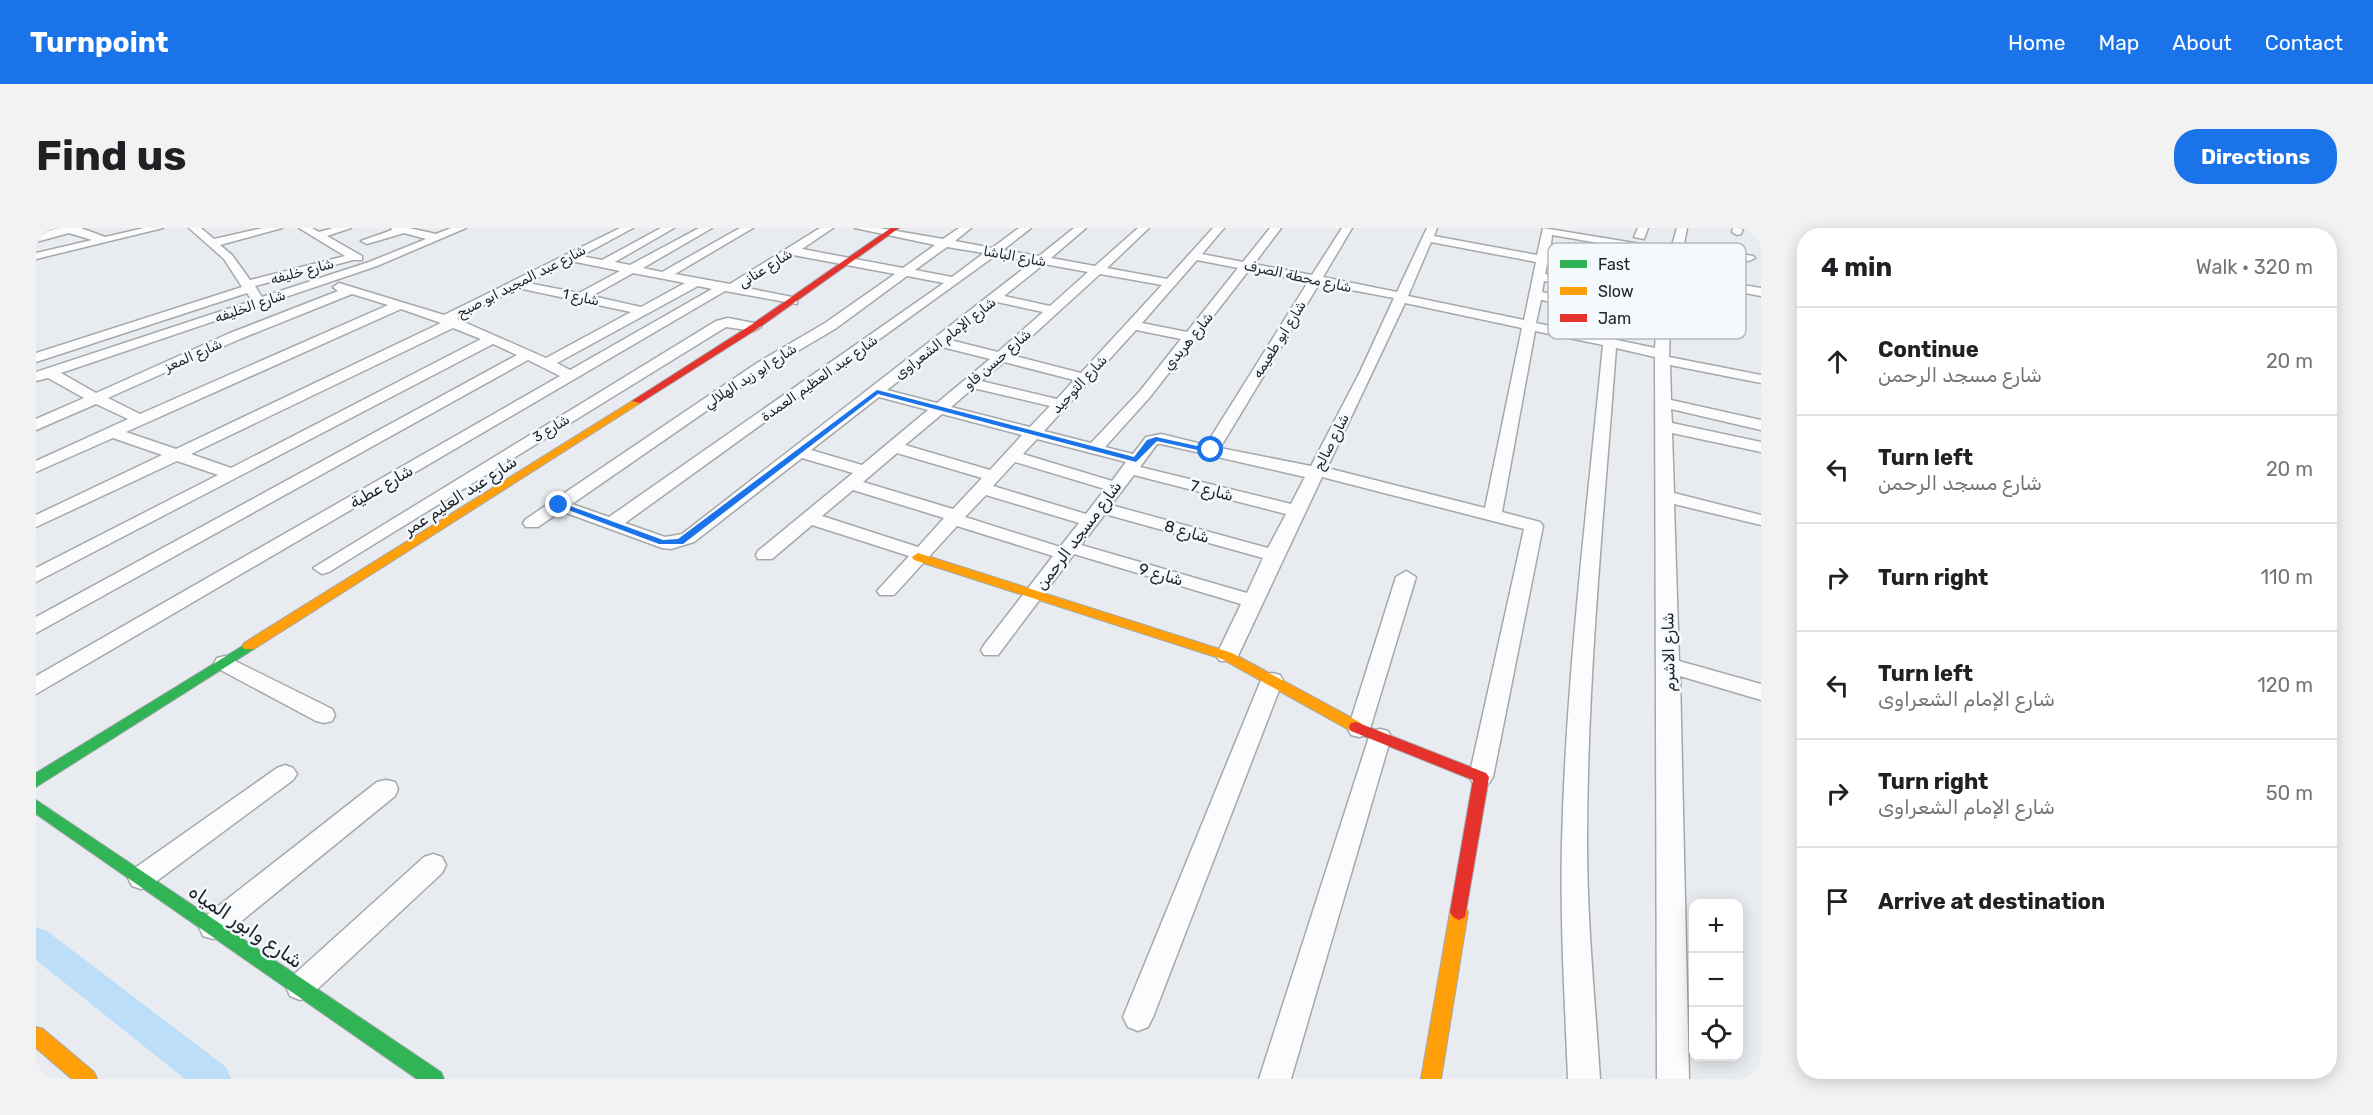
<!DOCTYPE html>
<meta charset="utf-8">
<style>
:root{--surface:#fff;--page:#f2f2f2;--text:#202124;--muted:#757577;--line:#e0e0e0;--accent:#1a73e8}
body{margin:0;font-family:Rubik,"Noto Naskh Arabic",sans-serif;background:var(--page);color:var(--text)}
.controls{position:absolute;right:18px;bottom:18px;display:grid;overflow:hidden;border-radius:12px;box-shadow:0 3px 15px #0003}
.controls button{width:54px;height:54px;display:grid;place-items:center;padding:0;border:0;border-bottom:2px solid var(--line);background:var(--surface);color:var(--text);font:30px sans-serif}
.stop{position:absolute;width:18px;height:18px;margin:-14px;border:4px solid #1a73e8;border-radius:50%;background:#fff}
.stop.end{background:#1a73e8;border-color:#fff;box-shadow:0 2px 6px #0008}
.list{margin:0;padding:0;list-style:none}
h2{display:flex;justify-content:space-between;align-items:center;height:78px;margin:0;padding:0 24px;font-size:26px}
h2 small{font-size:20px;font-weight:400;color:var(--muted)}
.list li{display:grid;grid-template-columns:39px 1fr auto;gap:18px;align-items:center;box-sizing:border-box;height:108px;padding:0 24px;border-top:2px solid var(--line)}
.list b{display:block;font-size:22px;white-space:nowrap}
.list p{margin:0;font-size:20px;white-space:nowrap;color:var(--muted)}
.list em{font-size:20px;font-style:normal;color:var(--muted)}
.icon{flex:none;width:33px;height:33px;fill:none;stroke:currentColor;stroke-width:2;stroke-linecap:round;stroke-linejoin:round}
.map{position:relative;flex:none;width:1725px;height:851px;overflow:hidden;border-radius:24px}
header{display:flex;align-items:center;gap:36px;box-sizing:border-box;height:84px;padding:0 30px;background:var(--accent);color:#fff}
header strong{font-size:28px}
nav{display:flex;gap:33px;margin-inline-start:auto;font-size:21px}
.intro{display:flex;align-items:center;justify-content:space-between;box-sizing:border-box;height:144px;padding:0 36px}
h1{margin:0;font-size:42px}
.button{padding:15px 27px;border-radius:24px;background:var(--accent);color:#fff;font-size:21px;font-weight:700}
main{display:flex;gap:36px;padding:0 36px}
aside{flex:1;background:var(--surface);border-radius:24px;box-shadow:0 3px 15px #0003}
.map>svg:first-child{display:block}
.lines{fill:none;stroke-linecap:round;stroke-linejoin:round}
.canal{fill:#bddef9;fill-rule:evenodd}
.street-casing{stroke:#a5a8ab;stroke-width:3}
.fast-casing{stroke:#a5a8ab;stroke-width:2}
.slow-casing{stroke:#a5a8ab;stroke-width:2}
.jam-casing{stroke:#a5a8ab;stroke-width:2}
.street{fill:#fcfcfd;fill-rule:evenodd}
.fast{fill:#30b455;fill-rule:evenodd}
.slow{fill:#ff9f0a;fill-rule:evenodd}
.jam{fill:#e5322d;fill-rule:evenodd}
.route{fill:#1a73e8}
.labels{text-anchor:middle;stroke-width:5;stroke-linejoin:round;paint-order:stroke}
.far-street-label{font-size:14px;fill:#212427;stroke:#f4f9fe}
.street-label{font-size:16px;fill:#212427;stroke:#f4f9fe}
.near-street-label{font-size:20px;fill:#212427;stroke:#f4f9fe}
.key{fill:#f4f9fe;stroke:#b5b9be;stroke-width:1.5}
.key-label{font-size:16px;fill:#212427}
</style>
<header>
<strong>Turnpoint</strong>
<nav><a>Home</a><a>Map</a><a>About</a><a>Contact</a></nav>
</header>
<div class="intro"><h1>Find us</h1><a class="button">Directions</a></div>
<main>
<div class="map">
<svg width="1725" height="851" viewBox="0 0 1725 851">
<rect width="100%" height="100%" fill="#e8ecf0"/>
<g class="lines">
<path class="canal" d="M0,699L11,703L190,839L195,851H149L0,732Z"/>
<defs>
<g id="street">
<path d="M21,0H45L69,9L108,0H127L0,31V25L56,12L33,5L0,14V8Z"/>
<path d="M153,0H165L178,11L227,0H246L184,17L196,27L214,52L309,28L263,0H276L283,4L297,0H315L291,8L326,28V32H317L219,58L226,69L333,34L390,11L368,5L331,16L325,13L356,2L355,0H373L400,6L415,0H430L341,38L25,145L60,165L194,105L302,63L297,59L303,55L408,87L584,0H597L545,28L566,32L625,0H638L579,34L594,37L663,0H676L607,40L626,44L704,0H717L639,46L694,56L784,0H797L766,21L867,40L899,17L819,0H843L907,11L923,0H935L919,13L956,20L983,0H995L967,22L1003,28L1038,0H1050L1015,30L1059,38L1102,0H1113L1071,40L1131,51L1177,0H1188L1166,26L1207,34L1234,0H1245L1218,36L1276,47L1306,0H1316L1287,49L1361,64L1391,0H1401L1398,8L1501,27L1507,0L1635,21L1641,0H1651L1648,16L1717,28L1719,30L1713,33L1646,22L1640,46L1725,60V68L1639,52L1635,67L1633,129L1725,147V155L1634,137L1635,172L1725,192V202L1635,181L1636,195L1725,214V224L1636,205L1638,265L1725,287V297L1638,276L1643,433L1725,456V472L1644,448L1653,851H1621L1619,129L1580,120C1568,285 1551,450 1551,615C1551,694 1559,772 1564,851H1532C1529,772 1524,694 1526,615C1530,448 1551,283 1567,117L1499,103L1466,284L1504,294L1507,298L1457,549L1453,555L1445,558L1437,555L1433,549L1488,301L1286,249L1202,428L1198,433H1184L1180,428L1205,376L1038,326L962,427H948L945,422L948,417L1017,328L921,298L858,367H844L841,363L873,328L776,297L736,331H722L720,327L722,323L817,245L766,230L658,314L635,321L626,320L525,283L502,299H490L487,295L490,291L721,135L789,95L859,46L757,27L706,59L761,70V76L689,63L0,466V448L524,148L492,132L0,405V389L481,127L457,116L0,354V340L182,247L141,233L0,299V287L126,227L77,210L0,244V233L92,191L60,176L0,202V191L48,170L12,150L0,153V144L216,73L211,65L0,134V125L206,59L188,31ZM1516,7L1633,27L1631,35L1515,16ZM1395,14L1500,34L1488,92L1372,68ZM911,19L948,25L916,49L879,42ZM1513,22L1630,41L1627,50L1512,29ZM960,27L996,34L646,306L629,309L589,295ZM1161,32L1202,40L1151,104L1106,95ZM535,33L584,43L543,65L492,55ZM1008,36L1052,44L1014,78L968,68ZM1511,36L1625,57L1623,67L1509,46ZM1213,42L1272,54L1170,217L1125,206L1110,209L1097,226L1069,219L1114,169ZM597,45L649,55L605,79L556,68ZM1064,46L1126,57L1045,145L975,127ZM871,48L908,55L573,289L536,276L731,141L799,101ZM1508,53L1622,75L1621,87L1506,64ZM1283,56L1358,70L1324,144L1275,238L1184,220ZM662,58L676,61L534,142L521,135ZM482,60L595,84L510,130L421,91ZM316,66L352,77L104,186L72,170L204,111ZM1505,72L1621,94L1619,120L1500,95ZM961,74L1007,84L962,124L914,112ZM1369,75L1486,100L1449,280L1291,240ZM365,81L405,95L140,221L90,204ZM417,100L445,111L195,240L155,226ZM1100,102L1145,111L1104,163L1055,215L1008,203ZM906,119L954,131L901,175L851,162ZM968,134L1038,152L1021,171L945,153ZM937,160L1014,178L994,199L915,179ZM843,169L892,182L826,237L775,222ZM906,186L986,207L954,242L869,217ZM1001,211L1090,234L1076,253L987,226ZM1121,216H1125L1269,249L1255,276L1104,239ZM861,225L946,250L917,281L827,254ZM979,234L1069,261L1050,286L957,258ZM1098,247L1250,286L1232,320L1075,277ZM817,262L908,290L882,319L786,288ZM950,267L1043,295L1024,319L929,289ZM1069,286L1227,330L1211,365L1045,317Z"/>
<path d="M1602,0H1612L1608,11L1598,9Z"/>
<path d="M1697,0H1707L1705,6L1701,7L1696,4Z"/>
<path d="M692,90L723,96L725,99L718,103L690,99L293,344L286,346L277,340L680,93Z"/>
<path d="M1370,343L1380,349L1334,501L1331,507L1323,509L1315,507L1312,501L1360,349Z"/>
<path d="M189,428L296,481L299,487L296,493L288,495L280,493L181,440L178,435L181,430Z"/>
<path d="M1236,445L1244,447L1247,452L1117,789L1112,799L1102,803L1092,799L1087,789L1225,452L1228,447Z"/>
<path d="M1344,501L1352,503L1355,509L1255,851H1223L1333,509L1336,503Z"/>
<path d="M249,537L257,540L261,546L257,552L114,658L105,661L96,658L92,650L96,642L241,540Z"/>
<path d="M350,552L359,554L362,561L359,568L187,708L177,711L167,708L163,699L167,690L341,554Z"/>
<path d="M397,626L406,629L410,637L406,645L274,768L264,772L254,768L250,759L254,750L388,629Z"/>
</g>
<g id="fast">
<path d="M213,414L218,415L220,418L218,421L0,559V545Z"/>
<path d="M0,572L405,844L408,851H381L0,586Z"/>
</g>
<g id="slow">
<path d="M601,170L606,173L604,175L218,421H208L206,418L208,415Z"/>
<path d="M882,325L1196,425L1325,495L1327,499L1325,503H1315L1186,431L878,332L876,329Z"/>
<path d="M1423,676L1429,679L1432,684L1405,851H1385L1414,684L1417,679Z"/>
<path d="M0,799L7,801L58,844L61,851H36L0,820Z"/>
</g>
<g id="jam">
<path d="M855,0H863L721,101L604,175L596,173L715,97Z"/>
<path d="M1320,494L1450,545L1453,549L1429,689L1423,692L1417,689L1414,684L1437,552L1315,503L1313,499L1315,495Z"/>
</g>
</defs>
<use href="#street" class="street-casing"/>
<use href="#fast" class="fast-casing"/>
<use href="#slow" class="slow-casing"/>
<use href="#jam" class="jam-casing"/>
<use href="#street" class="street"/>
<use href="#fast" class="fast"/>
<use href="#slow" class="slow"/>
<use href="#jam" class="jam"/>
</g>
<path class="route" d="M841,162L1098,229L1111,212L1120,209L1179,222L1175,225L1121,213L1100,234L842,166L647,316H623L519,277L526,275L627,312L642,311Z"/>
<g class="labels">
<g class="far-street-label">
<text transform="translate(979 28) rotate(10)" y="5">شارع الباشا</text>
<text transform="translate(729 40) rotate(-32)" y="5">شارع عنانى</text>
<text transform="translate(266 43) rotate(-15)" y="5">شارع خليفه</text>
<text transform="translate(1262 48) rotate(12)" y="5">شارع محطة الصرف</text>
<text transform="translate(485 53) rotate(-27)" y="5">شارع عبد المجيد ابو صبح</text>
<text transform="translate(545 69) rotate(12)" y="5">شارع 1</text>
<text transform="translate(214 78) rotate(-19)" y="5">شارع الخليفه</text>
<text transform="translate(909 110) rotate(-38)" y="5">شارع الإمام الشعراوى</text>
<text transform="translate(1243 111) rotate(-58)" y="5">شارع ابو طعيمه</text>
<text transform="translate(1152 113) rotate(-51)" y="5">شارع هريدي</text>
<text transform="translate(157 127) rotate(-24)" y="5">شارع المعز</text>
<text transform="translate(961 131) rotate(-41)" y="5">شارع حسن فاو</text>
<text transform="translate(714 148) rotate(-33)" y="5">شارع ابو زيد الهلالي</text>
<text transform="translate(783 150) rotate(-35)" y="5">شارع عبد العظيم العمدة</text>
<text transform="translate(1043 156) rotate(-47)" y="5">شارع التوحيد</text>
<text transform="translate(515 200) rotate(-31)" y="5">شارع 3</text>
<text transform="translate(1295 214) rotate(-63)" y="5">شارع صالح</text>
</g>
<g class="street-label">
<text transform="translate(345 258) rotate(-30)" y="6">شارع عطية</text>
<text transform="translate(1176 262) rotate(14)" y="6">شارع 7</text>
<text transform="translate(424 267) rotate(-33)" y="6">شارع عبد العليم عمر</text>
<text transform="translate(1151 303) rotate(16)" y="6">شارع 8</text>
<text transform="translate(1042 307) rotate(-53)" y="6">شارع مسجد الرحمن</text>
<text transform="translate(1125 346) rotate(16)" y="6">شارع 9</text>
<text transform="translate(1632 424) rotate(-91)" y="6">شارع الاشرم</text>
</g>
<g class="near-street-label">
<text transform="translate(210 698) rotate(34)" y="7">شارع وابور المياه</text>
</g>
</g>
<rect x="1512" y="15" width="198" height="96" rx="9" class="key"/>
<rect x="1524" y="32" width="27" height="8" fill="#30b455"/>
<rect x="1524" y="59" width="27" height="8" fill="#ff9f0a"/>
<rect x="1524" y="86" width="27" height="8" fill="#e5322d"/>
<g class="key-label">
<text x="1562" y="42">Fast</text>
<text x="1562" y="69">Slow</text>
<text x="1562" y="96">Jam</text>
</g>
</svg>
<div class="controls">
<button>+</button>
<button>−</button>
<button><svg class="icon" aria-label="locate" viewBox="0 0 24 24"><circle cx="12" cy="12" r="6"/><path d="M12 2v4M12 18v4M2 12h4M18 12h4"/></svg></button>
</div>
<div class="stop" style="left:1175px;top:222px"></div>
<div class="stop end" style="left:523px;top:277px"></div>
</div>
<aside>
<h2>4 min<small>Walk · 320 m</small></h2>
<ul class="list">
<li><svg class="icon" aria-label="ahead" viewBox="0 0 24 24"><path d="M12 20V5M6 11l6-6 6 6"/></svg><div><b>Continue</b><p>شارع مسجد الرحمن</p></div><em>20 m</em></li>
<li><svg class="icon" aria-label="left" viewBox="0 0 24 24"><path d="M17 20v-9H6M10 6l-5 5 5 5"/></svg><div><b>Turn left</b><p>شارع مسجد الرحمن</p></div><em>20 m</em></li>
<li><svg class="icon" aria-label="right" viewBox="0 0 24 24"><path d="M7 20v-9h11M14 6l5 5-5 5"/></svg><div><b>Turn right</b></div><em>110 m</em></li>
<li><svg class="icon" aria-label="left" viewBox="0 0 24 24"><path d="M17 20v-9H6M10 6l-5 5 5 5"/></svg><div><b>Turn left</b><p>شارع الإمام الشعراوى</p></div><em>120 m</em></li>
<li><svg class="icon" aria-label="right" viewBox="0 0 24 24"><path d="M7 20v-9h11M14 6l5 5-5 5"/></svg><div><b>Turn right</b><p>شارع الإمام الشعراوى</p></div><em>50 m</em></li>
<li><svg class="icon" aria-label="arrive" viewBox="0 0 24 24"><path d="M6 21V4h12l-3 4 3 4H6"/></svg><div><b>Arrive at destination</b></div></li>
</ul>
</aside>
</main>
